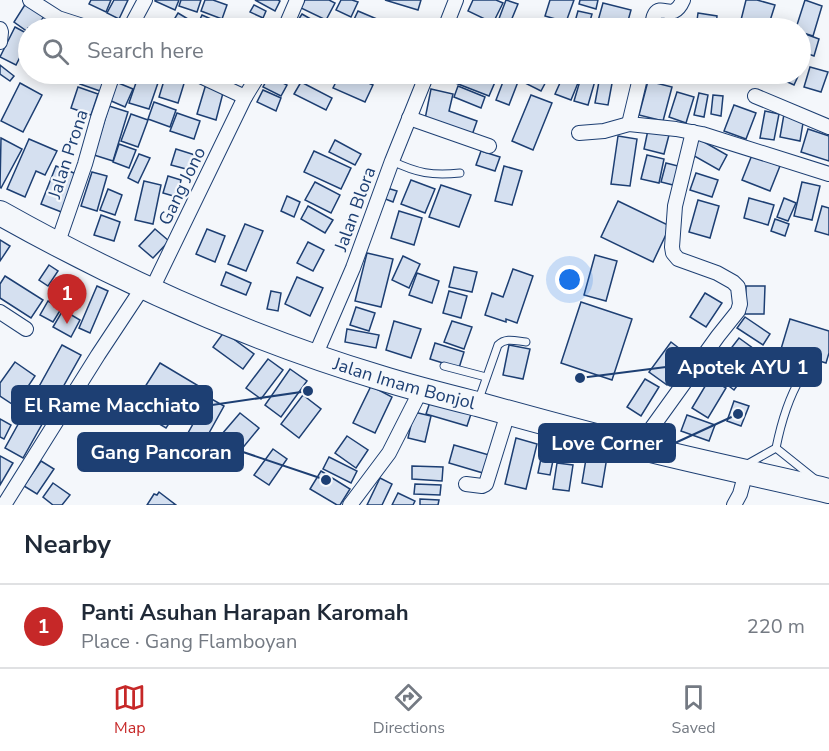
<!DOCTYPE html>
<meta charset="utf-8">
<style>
:root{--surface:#fff;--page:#f6f6f7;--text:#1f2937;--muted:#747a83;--line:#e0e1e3;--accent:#c62828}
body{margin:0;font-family:"Nunito Sans",sans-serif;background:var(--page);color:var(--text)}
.you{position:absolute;left:570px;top:280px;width:21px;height:21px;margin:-15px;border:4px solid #fff;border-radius:50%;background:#1a73e8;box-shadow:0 0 0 9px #1a73e833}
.badge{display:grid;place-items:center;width:39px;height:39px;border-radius:50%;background:var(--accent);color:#fff;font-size:20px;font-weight:700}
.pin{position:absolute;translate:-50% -50px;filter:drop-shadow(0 2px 3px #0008)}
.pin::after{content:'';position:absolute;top:32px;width:21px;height:18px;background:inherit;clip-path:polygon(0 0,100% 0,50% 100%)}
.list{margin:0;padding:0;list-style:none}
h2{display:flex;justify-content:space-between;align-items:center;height:78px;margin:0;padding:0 24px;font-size:26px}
h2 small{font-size:20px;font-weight:400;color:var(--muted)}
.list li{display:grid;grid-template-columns:39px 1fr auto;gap:18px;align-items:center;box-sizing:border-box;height:84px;padding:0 24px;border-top:2px solid var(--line)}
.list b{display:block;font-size:22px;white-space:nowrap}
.list p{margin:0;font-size:20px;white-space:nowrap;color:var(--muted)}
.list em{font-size:20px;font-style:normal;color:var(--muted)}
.icon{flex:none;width:33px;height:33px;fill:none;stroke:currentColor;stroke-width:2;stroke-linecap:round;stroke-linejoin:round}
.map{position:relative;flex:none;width:829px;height:505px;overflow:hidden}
.search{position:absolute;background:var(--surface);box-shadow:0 3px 15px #0003;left:18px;right:18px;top:18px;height:66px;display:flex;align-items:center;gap:15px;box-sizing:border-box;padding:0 21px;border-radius:33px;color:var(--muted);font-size:22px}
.sheet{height:162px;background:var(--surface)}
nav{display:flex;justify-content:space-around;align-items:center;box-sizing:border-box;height:84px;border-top:2px solid var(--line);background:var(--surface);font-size:16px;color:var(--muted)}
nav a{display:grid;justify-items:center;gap:3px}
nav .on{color:var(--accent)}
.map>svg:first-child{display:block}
.building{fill:#d5e0f0;stroke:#1d3f73;stroke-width:1.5}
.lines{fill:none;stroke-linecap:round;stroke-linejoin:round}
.service-casing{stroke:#1d3f73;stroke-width:9}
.minor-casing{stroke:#1d3f73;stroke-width:16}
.trunk-casing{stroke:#1d3f73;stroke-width:26}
.service{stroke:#f4f7fb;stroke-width:7}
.minor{stroke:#f4f7fb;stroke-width:14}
.trunk{stroke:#f4f7fb;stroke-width:24}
.labels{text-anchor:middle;stroke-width:4.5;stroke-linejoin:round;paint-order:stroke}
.street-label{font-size:18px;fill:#1d3f73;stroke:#f4f7fb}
.leader{fill:none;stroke:#1d3f73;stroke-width:2}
.callout-dot{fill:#1d3f73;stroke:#f4f7fb;stroke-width:2}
.callout{fill:#1d3f73;stroke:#1d3f73;stroke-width:2}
.callout-label{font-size:20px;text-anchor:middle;font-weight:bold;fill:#fff}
</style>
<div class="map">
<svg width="829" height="505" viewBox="0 0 829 505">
<rect width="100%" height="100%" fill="#f4f7fb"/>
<g class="building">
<path d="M91,0H111L106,12L89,4Z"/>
<path d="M114,0H128L119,19L107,13Z"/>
<path d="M155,0H179L175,10L155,1Z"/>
<path d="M181,0H201L197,12L179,6Z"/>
<path d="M205,0H213L227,5L222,19L201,11Z"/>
<path d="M255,0H278L280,1L275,11Z"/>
<path d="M305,0H329L335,3L326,20L301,8Z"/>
<path d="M341,0H352L358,2L351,17L336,10Z"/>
<path d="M385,0H421L418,10Z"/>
<path d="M473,0H496L503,3L493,23L468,11Z"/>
<path d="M506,0L518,4L508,28L497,24Z"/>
<path d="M550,0H574L566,22L545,16Z"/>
<path d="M580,0H598L596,9L579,4Z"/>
<path d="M746,0H757L775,5L768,27L741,20Z"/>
<path d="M805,0L822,6L813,36L800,32V28H796Z"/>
<path d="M26,3L45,15L36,28H28V32L14,22Z"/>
<path d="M603,3L631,10L626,28H596Z"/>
<path d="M254,5L266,11L263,18L250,12Z"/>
<path d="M358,11L398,28H350Z"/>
<path d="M578,11L592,14L588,28L574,25Z"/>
<path d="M178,13L193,22L189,28H169Z"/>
<path d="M698,13L717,16L716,28H696Z"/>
<path d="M302,14L321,25L318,28H301L295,25Z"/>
<path d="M202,15L227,26L226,28H196Z"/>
<path d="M658,16L688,20L687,28H656Z"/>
<path d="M717,19L728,21L727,28H716Z"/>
<path d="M15,27L28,34V41L16,65L0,57Z"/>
<path d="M800,32L819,39L814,56L800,51Z"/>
<path d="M0,65L14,76L10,81L0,74Z"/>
<path d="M810,67L828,72L821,92L804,87Z"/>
<path d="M84,74L104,81L100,91L80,84Z"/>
<path d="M139,74H161L149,109L129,103Z"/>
<path d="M166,74H175L186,77L178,103L159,97Z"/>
<path d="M272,74H296L292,82Z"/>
<path d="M303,74H320L316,81Z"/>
<path d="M340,74H348L373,85L365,102L333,88Z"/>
<path d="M457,74H480V75L495,82L489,96L453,82Z"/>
<path d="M506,74H521L509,105L496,100Z"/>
<path d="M528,74H550L541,91L523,82Z"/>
<path d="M564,74H569L580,78L571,100L555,94Z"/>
<path d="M582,74H597L588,105L574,101Z"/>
<path d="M780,74H799L794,85L779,78Z"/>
<path d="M269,76L287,85L281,96L263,87Z"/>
<path d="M600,76L613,78L608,105L595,103Z"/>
<path d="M648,81L672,87L663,121L639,115Z"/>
<path d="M116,82L133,89L125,107L109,100Z"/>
<path d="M301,82L332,98L326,110L294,94Z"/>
<path d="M20,83L42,95L23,132L1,121Z"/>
<path d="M206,84L224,89L216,120L197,114Z"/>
<path d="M458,86L485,97L481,108L454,97Z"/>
<path d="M78,87L98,94L91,115L71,108Z"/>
<path d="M431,89L453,94L449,111L477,121L472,135L425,119Z"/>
<path d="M263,90L281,98L276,111L257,102Z"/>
<path d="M677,92L694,97L686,123L669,117Z"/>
<path d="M699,93L708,95L704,117L694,115Z"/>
<path d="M531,95L552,103L533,150L512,141Z"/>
<path d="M713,95L723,96L721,116L711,114Z"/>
<path d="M154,102L176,110L170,127L148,119Z"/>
<path d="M734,105L756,113L746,139L724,131Z"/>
<path d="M109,106L128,112L113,161L94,155Z"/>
<path d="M765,111L779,114L774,140L760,138Z"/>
<path d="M177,113L200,121L194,139L170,131Z"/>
<path d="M131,114L148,120L138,147L121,141Z"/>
<path d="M784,114L804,117L800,141L780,137Z"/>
<path d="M808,129L829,136V161L801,152Z"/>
<path d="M648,130L669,135L664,154L644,149Z"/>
<path d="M618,136L637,139L630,186L611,184Z"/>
<path d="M1,138L22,149L1,188L0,187Z"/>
<path d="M697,138L727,155L719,170L689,153Z"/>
<path d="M29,139L57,151L45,175L36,171L25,197L7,189Z"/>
<path d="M335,140L361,154L355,165L329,152Z"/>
<path d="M119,144L136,150L129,168L113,162Z"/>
<path d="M176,149L195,155L190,170L171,165Z"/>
<path d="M314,151L351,168L341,189L304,172Z"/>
<path d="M481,151L500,157L495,171L476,165Z"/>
<path d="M139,154L150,158L138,183L128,178Z"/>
<path d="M647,155L664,159L659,183L641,179Z"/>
<path d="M752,155L780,166L770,191L742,180Z"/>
<path d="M666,163L682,167L677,186L661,182Z"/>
<path d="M56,166L79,175L64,213L41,204Z"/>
<path d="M504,166L522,171L512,205L495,201Z"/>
<path d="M92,172L107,176L97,211L81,206Z"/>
<path d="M696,173L718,180L712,197L690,190Z"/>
<path d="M168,176L181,180L177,197L163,193Z"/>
<path d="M411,180L435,189L425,213L401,204Z"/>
<path d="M144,181L161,185L153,224L135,220Z"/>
<path d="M315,182L340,195L331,213L305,200Z"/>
<path d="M802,182L820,186L812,220L794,216Z"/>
<path d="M441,185L471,195L459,227L429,217Z"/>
<path d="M387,188L397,191L393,202L383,198Z"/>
<path d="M108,189L122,195L115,215L100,210Z"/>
<path d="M287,196L300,202L294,217L281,211Z"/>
<path d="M749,198L774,205L768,225L744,218Z"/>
<path d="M784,198L796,203L788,221L777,217Z"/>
<path d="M698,200L719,206L710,238L689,232Z"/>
<path d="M618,201L670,226L653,262L601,237Z"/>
<path d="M308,206L333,220L325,233L301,219Z"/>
<path d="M822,206L829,208V235L815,231Z"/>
<path d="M399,211L422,218L414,245L391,238Z"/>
<path d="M101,215L120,222L114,241L94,235Z"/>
<path d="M775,219L789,224L785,236L771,231Z"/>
<path d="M245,224L263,231L246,271L228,264Z"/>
<path d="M155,229L169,241L153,258L139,246Z"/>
<path d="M207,229L225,236L215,262L196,254Z"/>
<path d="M0,240L10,246L0,261Z"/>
<path d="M308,242L324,250L313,271L297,263Z"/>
<path d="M367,253L393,259L381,307L355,301Z"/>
<path d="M595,255L617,261L606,301L584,295Z"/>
<path d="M403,256L420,264L409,288L392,280Z"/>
<path d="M49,265L58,271L48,286L39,280Z"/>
<path d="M454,267L477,272L472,292L449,287Z"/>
<path d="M513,269L533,276L517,323L506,319V322L485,315L492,293L503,297Z"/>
<path d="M226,272L251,283L246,295L221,285Z"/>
<path d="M417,273L439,281L432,303L409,295Z"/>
<path d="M5,276L43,300L31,318L0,298V284Z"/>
<path d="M297,277L323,288L310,316L285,304Z"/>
<path d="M97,286L108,291L90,333L79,328Z"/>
<path d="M746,286H765L764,314H745Z"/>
<path d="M271,291L281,293L278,311L267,309Z"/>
<path d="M449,291L467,296L461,318L443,313Z"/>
<path d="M705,293L722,303L706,327L690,317Z"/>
<path d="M48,301L61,309L53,322L40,315Z"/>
<path d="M581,302L632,319L612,380L561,363Z"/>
<path d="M356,307L375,313L369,331L350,325Z"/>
<path d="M63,310L80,320L71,337L53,327Z"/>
<path d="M745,317L770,334L763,345L737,328Z"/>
<path d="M790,319L829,331V353L826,363L781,349Z"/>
<path d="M394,321L421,329L411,358L386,350Z"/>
<path d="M452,321L472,327L464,349L444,342Z"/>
<path d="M347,329L379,335L376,348L345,342Z"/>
<path d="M224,332L254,354L243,369L213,347Z"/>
<path d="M739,338L761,354L734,390L712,373Z"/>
<path d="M671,342L689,356L667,385L649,372Z"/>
<path d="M435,343L464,352L459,368L430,359Z"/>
<path d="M62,345L81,355L23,458L5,448Z"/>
<path d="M509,345L530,349L523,379L503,375Z"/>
<path d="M268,359L283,370L261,399L246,388Z"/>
<path d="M15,362L35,376L15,406L0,396V383Z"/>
<path d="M160,363L202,388L185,416L143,390Z"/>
<path d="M290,369L307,381L281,417L265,405Z"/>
<path d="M710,378L726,388L708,418L692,408Z"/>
<path d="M645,379L659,387L641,416L627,407Z"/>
<path d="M371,386L392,397L375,433L353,423Z"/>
<path d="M139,394L174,416L166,428L131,407Z"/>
<path d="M303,395L321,409L299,438L281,424Z"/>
<path d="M208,397L224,406L204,442L188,433Z"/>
<path d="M431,399L472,411L467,426L426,414Z"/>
<path d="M734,401L749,406L741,426L727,421Z"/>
<path d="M414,412L431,416L425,442L408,438Z"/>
<path d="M240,413L259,428L241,450L222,434Z"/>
<path d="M687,415L715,425L709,441L681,431Z"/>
<path d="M0,419L11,425L4,439L0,437Z"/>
<path d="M347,436L368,450L356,468L335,453Z"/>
<path d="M516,438L537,444L526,489L505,484Z"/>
<path d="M544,444L556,446L550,475L538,473Z"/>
<path d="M454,445L489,455L483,473L449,463Z"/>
<path d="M588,447L608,451L602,487L582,483Z"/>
<path d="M273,449L287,459L269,485L254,475Z"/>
<path d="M0,456L13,463L0,485Z"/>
<path d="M329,457L357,471L351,483L323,469Z"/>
<path d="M41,461L54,469L37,494L24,486Z"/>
<path d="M557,463L573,465L569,491L553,489Z"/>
<path d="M412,466L443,467L442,481L412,479Z"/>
<path d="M321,471L350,489L340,505H337L310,489Z"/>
<path d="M380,478L392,484L382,505H367Z"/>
<path d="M53,483L70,495L62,505H53L43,497Z"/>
<path d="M415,484L441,485L440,495L414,494Z"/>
<path d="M159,492L176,505H147L154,494L157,495Z"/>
<path d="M398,493L415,501L413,505H392Z"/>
<path d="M420,499L439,500L438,505H420Z"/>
</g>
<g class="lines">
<defs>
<g id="service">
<path d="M392,161C417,173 432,176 460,173"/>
<path d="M444,366L486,377"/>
<path d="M479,399L498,345C506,337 516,341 526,342"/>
<path d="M776,448L816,480"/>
<path d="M744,466L776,448C781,423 788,399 801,377"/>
</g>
<g id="minor">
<path d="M30,0L58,18L89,28"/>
<path d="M130,28L145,0"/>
<path d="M285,28L297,0"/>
<path d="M445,28L456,0"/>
<path d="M652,28C652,25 653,17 655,14C662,3 673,23 683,0"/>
<path d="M0,29L1,32L0,42"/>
<path d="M196,74L245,97"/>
<path d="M623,74L641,77"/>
<path d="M755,96L829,127"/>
<path d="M409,118L489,146"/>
<path d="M629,124L641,74"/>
<path d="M579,133L604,131L629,124L676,129L702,134L829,174"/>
<path d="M57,245L85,164L98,118L113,74"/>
<path d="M151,291L245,97L259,74"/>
<path d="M0,312L26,329"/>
<path d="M315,356L353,268L392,161L427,74"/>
<path d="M638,447L718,336L738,311L740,304L738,287L733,282L717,273L678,259L673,253L672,247L675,206L693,132"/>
<path d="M466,484L482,486L486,484L508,413"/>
<path d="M4,505L98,355L143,287"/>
<path d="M350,505L389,453L421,390"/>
<path d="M734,505L740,494L746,472"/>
</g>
<g id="trunk">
<path id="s1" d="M0,213C121,281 248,338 381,378C413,388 445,396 477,404C531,419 585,434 639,447C702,463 766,476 829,491"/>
</g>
</defs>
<use href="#service" class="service-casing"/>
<use href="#minor" class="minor-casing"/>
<use href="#trunk" class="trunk-casing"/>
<use href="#service" class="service"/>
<use href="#minor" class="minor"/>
<use href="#trunk" class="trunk"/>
</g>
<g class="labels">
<g class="street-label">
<text transform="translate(68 154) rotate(-72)" y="6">Jalan Prona</text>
<text transform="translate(182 186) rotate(-64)" y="6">Gang Jono</text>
<text transform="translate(355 209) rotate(-70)" y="6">Jalan Blora</text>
<text dy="6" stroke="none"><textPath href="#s1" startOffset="440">Jalan Imam Bonjol</textPath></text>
</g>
</g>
<path class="leader" d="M580 378L666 367M308 391L212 405M738 414L675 443M326 480L243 452"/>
<g class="callout-dot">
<circle cx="580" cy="378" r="6"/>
<circle cx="308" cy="391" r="6"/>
<circle cx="738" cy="414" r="6"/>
<circle cx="326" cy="480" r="6"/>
</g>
<g class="callout">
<rect x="666" y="348" width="155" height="38" rx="6"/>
<rect x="12" y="386" width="200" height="38" rx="6"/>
<rect x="539" y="424" width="136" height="38" rx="6"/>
<rect x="78" y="433" width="165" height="38" rx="6"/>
</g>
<g class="callout-label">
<text x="743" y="374">Apotek AYU 1</text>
<text x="112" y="412">El Rame Macchiato</text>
<text x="607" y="450">Love Corner</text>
<text x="161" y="459">Gang Pancoran</text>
</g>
</svg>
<div class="you"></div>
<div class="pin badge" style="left:67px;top:324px">1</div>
<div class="search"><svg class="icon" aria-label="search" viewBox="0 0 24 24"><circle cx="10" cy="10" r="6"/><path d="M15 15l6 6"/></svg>Search here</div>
</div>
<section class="sheet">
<h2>Nearby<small></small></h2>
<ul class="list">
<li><span class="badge">1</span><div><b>Panti Asuhan Harapan Karomah</b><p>Place · Gang Flamboyan</p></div><em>220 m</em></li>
</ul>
</section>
<nav>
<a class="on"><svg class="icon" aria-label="map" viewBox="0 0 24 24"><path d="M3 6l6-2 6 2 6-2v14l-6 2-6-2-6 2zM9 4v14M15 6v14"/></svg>Map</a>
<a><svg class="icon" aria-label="directions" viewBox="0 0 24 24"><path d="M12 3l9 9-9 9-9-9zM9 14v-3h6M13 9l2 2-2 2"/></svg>Directions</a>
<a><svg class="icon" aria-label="saved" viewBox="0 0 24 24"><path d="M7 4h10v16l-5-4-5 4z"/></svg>Saved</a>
</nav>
